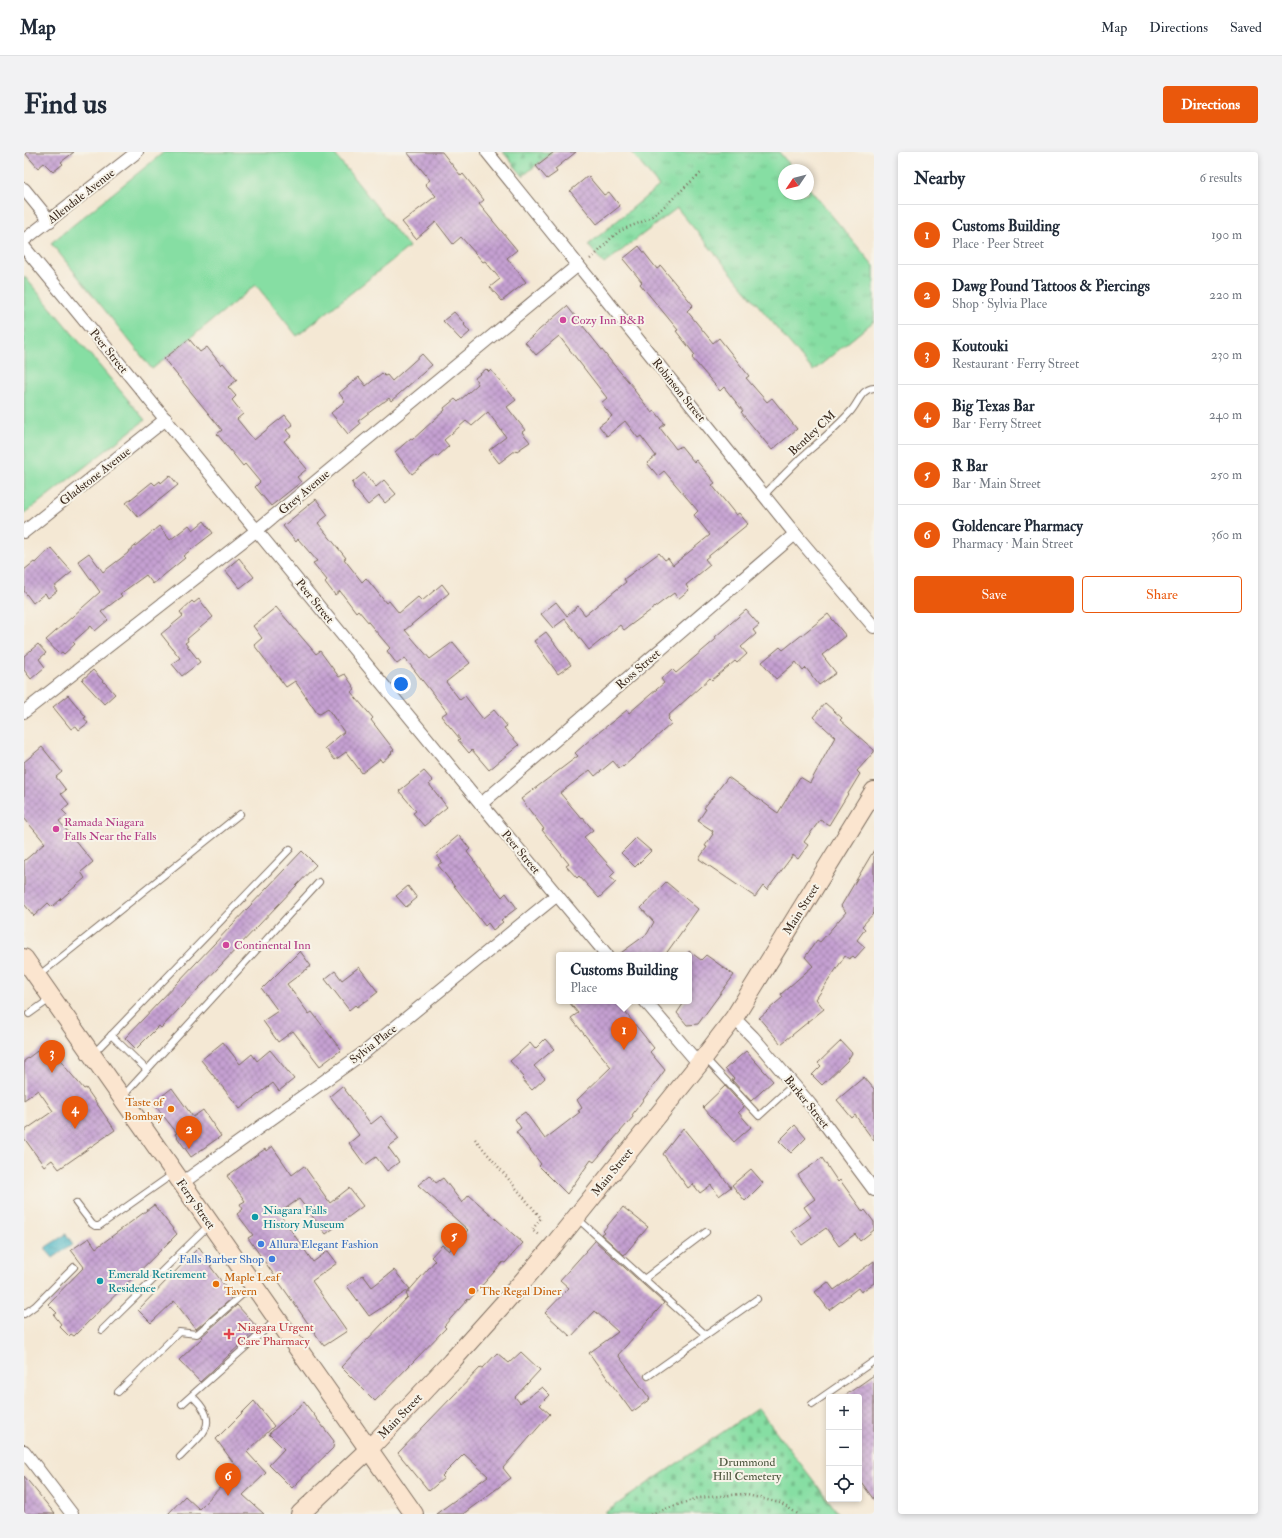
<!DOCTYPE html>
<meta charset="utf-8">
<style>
:root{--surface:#fff;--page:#f2f2f3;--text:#1f2937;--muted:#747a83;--line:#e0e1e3;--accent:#ea580c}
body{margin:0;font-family:"IM FELL Double Pica",serif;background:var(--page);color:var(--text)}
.controls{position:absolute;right:12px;bottom:12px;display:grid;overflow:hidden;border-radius:4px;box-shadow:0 2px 6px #0003}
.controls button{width:36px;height:36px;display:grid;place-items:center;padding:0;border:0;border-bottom:1px solid var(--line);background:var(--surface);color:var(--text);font:20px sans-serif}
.compass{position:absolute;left:754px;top:12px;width:36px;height:36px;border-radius:50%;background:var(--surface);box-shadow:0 2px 6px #0003;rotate:235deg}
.you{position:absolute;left:377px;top:532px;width:14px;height:14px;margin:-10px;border:3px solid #fff;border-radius:50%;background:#1a73e8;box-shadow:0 0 0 6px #1a73e833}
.badge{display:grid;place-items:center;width:26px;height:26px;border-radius:50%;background:var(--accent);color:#fff;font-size:13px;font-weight:700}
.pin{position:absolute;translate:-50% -33px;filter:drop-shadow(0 1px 2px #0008)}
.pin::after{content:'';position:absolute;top:21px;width:14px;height:12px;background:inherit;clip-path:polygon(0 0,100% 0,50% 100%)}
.popup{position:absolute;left:532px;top:800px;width:136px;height:52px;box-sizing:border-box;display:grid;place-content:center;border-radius:4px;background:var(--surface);filter:drop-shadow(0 1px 3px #0005);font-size:13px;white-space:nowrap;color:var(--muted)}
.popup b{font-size:15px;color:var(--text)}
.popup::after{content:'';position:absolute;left:50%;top:100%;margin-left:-8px;border:8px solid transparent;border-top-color:var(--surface)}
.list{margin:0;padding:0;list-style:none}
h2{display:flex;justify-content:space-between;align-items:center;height:52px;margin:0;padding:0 16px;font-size:17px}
h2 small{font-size:13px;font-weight:400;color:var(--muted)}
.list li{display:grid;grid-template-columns:26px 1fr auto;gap:12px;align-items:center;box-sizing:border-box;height:60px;padding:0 16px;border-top:1px solid var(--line)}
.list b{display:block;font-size:15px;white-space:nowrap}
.list p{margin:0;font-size:13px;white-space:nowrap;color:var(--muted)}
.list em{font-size:13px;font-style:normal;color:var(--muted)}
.actions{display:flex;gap:8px;padding:12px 16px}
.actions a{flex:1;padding:9px 0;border:1px solid var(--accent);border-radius:4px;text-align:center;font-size:14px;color:var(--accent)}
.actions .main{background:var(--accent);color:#fff}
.icon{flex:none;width:22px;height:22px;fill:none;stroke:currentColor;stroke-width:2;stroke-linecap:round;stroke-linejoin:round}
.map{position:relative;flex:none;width:850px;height:1362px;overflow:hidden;border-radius:4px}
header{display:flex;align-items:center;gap:24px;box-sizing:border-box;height:56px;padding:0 20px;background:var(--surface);border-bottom:1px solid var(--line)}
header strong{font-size:19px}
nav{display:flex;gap:22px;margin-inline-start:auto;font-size:14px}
.intro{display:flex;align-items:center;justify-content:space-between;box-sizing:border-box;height:96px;padding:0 24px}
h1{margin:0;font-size:28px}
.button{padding:10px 18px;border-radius:4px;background:var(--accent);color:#fff;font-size:14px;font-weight:700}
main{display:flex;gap:24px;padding:0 24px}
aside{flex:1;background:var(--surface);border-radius:4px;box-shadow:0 2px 6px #0003}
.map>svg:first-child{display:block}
.grass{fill:#86dea3;stroke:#608460}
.cemetery{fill:url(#cemetery-stones);stroke:#608460}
.park{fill:url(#park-tufts);stroke:#608460}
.water{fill:url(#water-ripples);stroke:#427072}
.building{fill:url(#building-cross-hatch)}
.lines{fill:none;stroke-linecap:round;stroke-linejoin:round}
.lane-casing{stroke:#7c6c5e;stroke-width:8}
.street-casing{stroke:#7c6c5e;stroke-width:14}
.secondary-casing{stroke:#7c6c5e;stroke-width:20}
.path{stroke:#7c6c5e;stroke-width:2.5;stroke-dasharray:1 3;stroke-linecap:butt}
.lane{stroke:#fff;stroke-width:6}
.street{stroke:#fff;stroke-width:12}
.secondary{stroke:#fbe5cf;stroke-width:18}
.hotel-dot{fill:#d1479c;stroke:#f7f3e8;stroke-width:1.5}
.food-dot{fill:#e8710a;stroke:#f7f3e8;stroke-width:1.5}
.culture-dot{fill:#0f9aa8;stroke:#f7f3e8;stroke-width:1.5}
.shop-dot{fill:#3f7fe0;stroke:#f7f3e8;stroke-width:1.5}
.health-dot{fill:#e0444e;stroke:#f7f3e8;stroke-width:1.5}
.labels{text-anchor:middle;stroke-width:4;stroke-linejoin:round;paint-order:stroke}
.street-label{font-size:12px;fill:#3b2a1e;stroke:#f7f3e8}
.hotel-label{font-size:12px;fill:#b23c85;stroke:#f7f3e8;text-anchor:start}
.food-label{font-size:12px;fill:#c56008;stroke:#f7f3e8;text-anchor:start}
.culture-label{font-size:12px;fill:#0d838f;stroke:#f7f3e8;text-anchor:start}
.shop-label{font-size:12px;fill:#366cbe;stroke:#f7f3e8;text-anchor:start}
.health-label{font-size:12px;fill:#be3a42;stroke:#f7f3e8;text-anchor:start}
.park-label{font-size:12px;fill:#4e573f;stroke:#f7f3e8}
</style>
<header>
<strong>Map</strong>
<nav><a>Map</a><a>Directions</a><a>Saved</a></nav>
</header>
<div class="intro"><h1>Find us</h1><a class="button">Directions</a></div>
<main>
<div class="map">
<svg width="850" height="1362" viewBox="0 0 850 1362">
<defs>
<pattern id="cemetery-stones" width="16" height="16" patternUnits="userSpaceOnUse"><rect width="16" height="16" fill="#86dea3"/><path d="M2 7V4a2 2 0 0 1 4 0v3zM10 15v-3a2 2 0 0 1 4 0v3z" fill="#75bf8c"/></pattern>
<pattern id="park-tufts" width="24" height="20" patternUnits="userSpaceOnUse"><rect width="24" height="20" fill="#86dea3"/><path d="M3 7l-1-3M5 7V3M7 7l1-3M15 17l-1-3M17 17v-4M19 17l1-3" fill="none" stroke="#75bf8c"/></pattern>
<pattern id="water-ripples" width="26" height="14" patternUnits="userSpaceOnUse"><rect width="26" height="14" fill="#49b5c5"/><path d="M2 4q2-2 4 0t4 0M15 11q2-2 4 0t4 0" fill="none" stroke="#3e939f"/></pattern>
<pattern id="building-cross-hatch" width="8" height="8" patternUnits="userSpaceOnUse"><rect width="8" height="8" fill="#c5a0d2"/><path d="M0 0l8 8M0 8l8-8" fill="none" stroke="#a183aa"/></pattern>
</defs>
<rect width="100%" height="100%" fill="#f7f3e8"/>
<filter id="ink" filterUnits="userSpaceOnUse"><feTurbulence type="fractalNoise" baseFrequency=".025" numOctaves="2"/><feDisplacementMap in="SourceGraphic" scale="8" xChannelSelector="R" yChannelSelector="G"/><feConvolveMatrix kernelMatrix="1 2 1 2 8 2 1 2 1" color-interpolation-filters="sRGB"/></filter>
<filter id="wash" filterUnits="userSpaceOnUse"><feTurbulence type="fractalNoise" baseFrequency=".012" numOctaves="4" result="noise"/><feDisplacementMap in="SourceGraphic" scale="16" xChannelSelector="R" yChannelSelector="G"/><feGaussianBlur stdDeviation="0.9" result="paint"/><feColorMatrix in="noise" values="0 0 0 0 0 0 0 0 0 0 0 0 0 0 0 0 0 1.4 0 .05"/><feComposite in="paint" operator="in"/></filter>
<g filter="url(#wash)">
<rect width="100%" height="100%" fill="#f4e8d4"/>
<g class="grass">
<path d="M140,0H309L385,95L273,184L232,133L128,217L27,91Z"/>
<path d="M0,124L121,268L0,362Z"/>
</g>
<g class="cemetery">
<path d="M479,0H528L499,24Z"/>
<path d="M734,1256L815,1362H582V1360Z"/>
</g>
<path class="park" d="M607,0H755L770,18H760V42H784V35L850,114V169L789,219L653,56L580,112L564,93L635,34Z"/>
<path class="water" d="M42,1082L49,1092L29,1106L22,1098V1095Z"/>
<g id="blocks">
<g class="building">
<path d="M0,0H50L37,10L39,12L29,20L20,11L14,16Z"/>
<path d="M383,0H418L437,24L439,22L460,48L455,52L493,98L483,106L502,130L478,149L466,135L476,127L461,109L459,110L437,85L429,92L412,70L392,87L378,70L412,44L401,32L406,28Z"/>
<path d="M530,0H552L531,17L533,20L523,27L512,14Z"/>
<path d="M564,24L580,43L585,40L596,54L573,72L546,39Z"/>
<path d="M615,94L633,117L637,114L669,153L663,159L689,191L695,186L725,224L722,226L743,250L748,246L773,277L748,298L717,260L719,259L700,235L696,239L668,206L671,203L652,179L654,178L616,132L618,130L599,107Z"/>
<path d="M543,154L590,213L611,237L610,238L628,261L631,259L641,272L636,276L652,297L657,294L670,310L672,308L691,331L688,333L712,363L715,361L724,372L681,407L686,413L662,433L665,438L654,447L650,441L600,478L596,473L565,498L541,467L529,476L517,462L532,450L543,464L554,454L561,463L602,430L600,427L635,401L641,408L644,406L649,413L686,383L670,363L674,359L640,319L634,324L623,311L632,304L617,284L614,286L601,269L583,284L575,274L588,264L577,251L583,246L535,184L512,203L501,190Z"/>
<path d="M430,160L441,172L440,173L446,180L437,188L419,169Z"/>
<path d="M165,187L176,200L183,195L197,213L199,211L213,228L204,235L212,244L208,248L219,262L213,267L230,288L261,263L269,273L262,278L267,284L260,289L283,317L273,325L277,330L247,354L231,335L236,330L221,312L219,314L193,282L198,278L140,207Z"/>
<path d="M398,202L408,213L367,249L365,246L360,250H359L334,269L336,272L324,282L307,261L321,249L315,241L335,225L342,234L358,221L361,224L363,223L368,229Z"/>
<path d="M462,217L465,220L467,218L492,248L483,255L501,278L498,280L506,290L493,299L492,298L475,311L465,298L482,285L464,260L448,274L442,269L420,288L425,294L413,305L412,303L388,322L371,300L387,286L388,288L421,258L420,256L431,247L434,250L454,232L451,226Z"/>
<path d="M340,321L352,335L360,328L372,342L361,351L355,344L344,353L329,335L330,334L328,331Z"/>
<path d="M146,323L154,333L114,365L102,351L128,330L131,333L136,329L137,331Z"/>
<path d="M292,347L304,363L294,371L322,406L320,407L338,430L342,426L362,451L365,449L375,461L394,445L398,449L418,432L425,441L381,478L406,507L429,490L446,511L422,530L436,548L441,544L459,567L470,558L483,574L480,576L495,593L465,618L448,598L445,601L434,588L436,587L417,564L423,560L381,506L373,512L363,499L366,496L334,458L332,460L316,439L311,443L301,430L303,428L289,411L293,409L274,387L272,390L259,374Z"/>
<path d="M180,369L189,381L159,404L161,406L129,432L122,423L96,442L98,444L77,460L84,468L71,479L67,474L49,490L51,492L40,502L38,500L35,502L22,488L76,440L54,409L65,401L79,420L104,401V400L135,374L146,388L165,373L169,378Z"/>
<path d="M27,396L48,420L30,435L33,439L24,446L21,441L9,451L0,439V418L10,410L11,411Z"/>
<path d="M215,406L230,425L216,436L201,418Z"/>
<path d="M175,447L189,465L163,487L164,489L161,491L176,510L158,524L148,512L156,506L137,482L159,464L156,460L168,449L170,451Z"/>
<path d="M252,455L292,502L296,499L315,525L321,522L331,537L327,540L349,566L347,568L370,598L367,600L368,601L358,610L356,607L338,621L322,600L311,608L301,596L320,580L304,557L296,562L293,561L271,529L262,535L230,493L238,486L229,474Z"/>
<path d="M722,458L735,473L729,478L732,482L717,495L723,502L713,511L711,509L688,528L686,526L644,564L645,566L644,567L648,571L599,615L598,614L595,616L589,609L571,624L566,618L536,641L558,667L559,666L569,678L560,685L591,720L586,725L592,730L575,746L555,724L553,726L542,714L545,712L518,678L520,677L497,647L554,604L551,601L569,585L603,558L605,561L640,531L637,527L648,517L652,521L691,488L692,487L691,485Z"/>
<path d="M804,462L822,484L798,503L812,521L795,533L782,516L779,519L772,510L752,527L738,510L756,495L759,498Z"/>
<path d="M522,480L547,513L534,522L510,489Z"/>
<path d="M14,492L22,501L15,507L21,515L7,527L0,518V504Z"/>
<path d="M69,518L91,542L80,552L58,528Z"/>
<path d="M44,543L62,565L60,566L64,571L55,578L52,574L47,577L29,555Z"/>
<path d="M801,551L818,566L816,568L850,598V600L833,619L836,622L805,673L796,668L780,690L784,693L774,707L769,703L743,738L739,734L731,745L675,707L683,695L681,694L689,682H688L689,679L674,669L682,657L680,656L704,625L754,661L776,625L786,631L811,585L789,565Z"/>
<path d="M18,595L38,620L32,625L42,638L37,642L45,652L38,658L43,663L35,669L69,710L57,720L61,726L28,755L24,751L10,764L0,752V709L21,691L0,666V610Z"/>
<path d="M400,619L409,629L405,632L423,655L400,674L389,661L392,659L375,639Z"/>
<path d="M435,683L446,697L443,700L478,745L482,741L493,756L477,768L479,770L469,778L464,771L461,774L414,713L418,710L412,702Z"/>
<path d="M612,686L627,699L611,715L597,701Z"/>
<path d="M850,698V761L838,774L841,777L833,788L841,795L831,806L829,804L825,807L821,804L792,847L800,857L757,892L735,866L759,845L757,842L789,814L781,805L793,788L796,790L822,760L817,754Z"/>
<path d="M278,699L292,713L137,876L135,874L112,897L101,886Z"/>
<path d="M642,730L674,757L641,803H594L623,782L630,770L617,756Z"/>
<path d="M384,734L393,746L382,755L372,744Z"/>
<path d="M276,799L287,814L263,832L285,862L288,860L317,898L296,914L269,879L254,890L239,869L254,859L238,837Z"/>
<path d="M665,799L677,808L682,803L710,823L674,872L663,873L653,861L661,849H665Z"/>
<path d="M335,815L354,840L341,850V849L333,855L331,853L325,858L301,827L311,819L318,828Z"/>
<path d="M544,849H592L630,896L626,900L641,918L608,963L609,965L570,1010L567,1008L543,1042L515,1014L517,1012L492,980L497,976L491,967L501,960L521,987L556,960L554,959L558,956L553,948L587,915L547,866L554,861Z"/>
<path d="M521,887L530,897L510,914L521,926L508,938L498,927L500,925L486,909L506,891L511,897Z"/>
<path d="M817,889L828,901L823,909L798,933L788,923L797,914L794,911Z"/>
<path d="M25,890L42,916L60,937L62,936L91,978L35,1017L28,1008L20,1014L0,986V979L29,959L14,938L0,948V909Z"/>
<path d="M199,890L216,912L228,902L233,909L246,898L270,927L255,939L249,931L216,957L177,908Z"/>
<path d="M722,899L749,929L727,949L708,928L710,927L701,917Z"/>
<path d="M840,925L850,937V989L831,963L828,966L813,948Z"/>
<path d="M318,934L347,972L357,964L375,987L364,995L375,1010L363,1019L352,1005L341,1013L325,991L335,983L306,944Z"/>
<path d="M701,934L720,955L714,960L727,975L710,990L679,955Z"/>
<path d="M148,936L169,965L179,958L197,984L167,1005L151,982L153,981L129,951Z"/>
<path d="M771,973L782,986L767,1001L755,989Z"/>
<path d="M659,976L707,1035L695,1044L687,1033L676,1041L669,1032L664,1036L639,1002Z"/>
<path d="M248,994L268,1023L280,1014L306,1051L325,1036L339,1054L302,1082L275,1047L255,1061L289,1110L304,1099L313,1111L288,1129L323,1179L300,1194L224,1086L229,1083L213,1062L219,1057L216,1052L221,1049L203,1024L241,997L242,999Z"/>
<path d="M798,1006L814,1030L816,1028L839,1060L841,1058L850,1070V1078L836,1089L831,1082L815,1094L802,1076L778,1093L768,1079L787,1065L780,1055L791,1047L774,1023Z"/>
<path d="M727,1017L739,1031L721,1049L708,1033Z"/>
<path d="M406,1023L412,1031L419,1026L438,1051L445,1043L499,1091L481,1111L479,1110L445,1148L444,1147L420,1174L422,1176L351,1249L317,1215L384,1145L382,1142L411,1109L407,1105L418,1093L425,1099L444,1078L394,1033Z"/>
<path d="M130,1053L153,1082L50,1184L47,1182L45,1184L35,1174L37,1172L30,1163L33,1161L24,1152L60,1115L47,1098L65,1086L72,1096Z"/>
<path d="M599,1055L624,1075L600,1103L577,1082L580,1080L579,1079Z"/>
<path d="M571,1089L640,1151L594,1203L626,1247L608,1260L565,1201L594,1180L571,1159L547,1185L521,1161L545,1136L536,1128Z"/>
<path d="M175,1095L188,1113L186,1114L207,1142L205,1144L207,1147L172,1177L150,1149L127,1171L114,1158Z"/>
<path d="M850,1109V1131L837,1140L834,1136L805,1158L791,1140L804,1130L810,1138Z"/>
<path d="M370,1118L386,1137L345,1164L323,1134L339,1123L348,1135Z"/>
<path d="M213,1153L234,1176L176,1230L155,1208L178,1186L177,1185Z"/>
<path d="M497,1200L516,1218L491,1245L496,1251L518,1235L526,1243L516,1253L526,1262L479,1316L487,1326L439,1362H412L464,1324L440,1302L418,1324L420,1326L405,1339L374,1301L457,1215L459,1216L473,1201L485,1211Z"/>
<path d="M850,1223V1348L835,1327V1245H819Z"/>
<path d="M230,1249L250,1274L223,1300L242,1321L219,1343L240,1362H144L161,1344L175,1357L214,1317L192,1287Z"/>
<path d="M280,1250L310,1289L309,1296L268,1336L245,1313L260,1297L245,1282Z"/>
<path d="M0,1324L31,1362H0Z"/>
</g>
</g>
</g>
<g filter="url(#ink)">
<use href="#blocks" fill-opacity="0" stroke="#7c6c5e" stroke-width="1"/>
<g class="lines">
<defs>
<g id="lane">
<path d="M740,343C753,330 766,316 780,303C796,289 813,275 827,259C835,250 837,237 850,236"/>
<path d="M14,824L216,662"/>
<path d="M5,862L26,847"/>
<path d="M87,883L123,918"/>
<path d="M69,902L266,697"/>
<path d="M681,906L735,964L770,932"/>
<path d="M99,944L295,730"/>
<path d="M52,1051L68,1072L71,1074H75L149,1022"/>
<path d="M553,1066L682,1183"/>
<path d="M620,1127L682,1080"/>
<path d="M0,1162L11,1154L50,1115"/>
<path d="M78,1178L185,1073"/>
<path d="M624,1224L733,1147"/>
<path d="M94,1240L155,1180L173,1182L228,1134"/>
<path d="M158,1252L252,1168"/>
<path d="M788,1252L850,1209"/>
<path d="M156,1305C178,1282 198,1272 168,1244"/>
</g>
<g id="street">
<path d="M463,0L771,382L850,475"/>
<path d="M0,37L26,69"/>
<path d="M0,88L113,0"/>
<path d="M0,95L457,652L583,803"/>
<path d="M0,380L142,267"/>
<path d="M0,560L233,378L554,113"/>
<path d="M457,652L771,382"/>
<path d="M621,849L675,912"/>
<path d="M710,866L729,885L786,952L850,1038"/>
<path d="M158,1031L342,899L533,743"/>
<path d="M0,1299L48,1362"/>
</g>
<g id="secondary">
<path d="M0,806L390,1362"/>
<path d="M276,1362L345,1297L427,1210L480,1151L529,1094L675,912L710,866L850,639"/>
</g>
</defs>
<use href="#lane" class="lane-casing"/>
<use href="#street" class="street-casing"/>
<use href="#secondary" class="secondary-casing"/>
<g class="path">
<path d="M566,107C576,100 582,90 591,83C601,74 615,73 627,65C645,52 661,34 678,20"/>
<path d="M451,987L517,1066L508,1078L516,1084"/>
<path d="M627,1362L674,1346L719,1342L756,1351L774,1362"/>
</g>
<use href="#lane" class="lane"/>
<use href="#street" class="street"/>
<use href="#secondary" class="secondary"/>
</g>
</g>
<g class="hotel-dot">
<circle cx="539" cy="168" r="4"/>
<circle cx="32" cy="677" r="4"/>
<circle cx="202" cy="793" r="4"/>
</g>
<g class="food-dot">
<circle cx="147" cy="957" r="4"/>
<circle cx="192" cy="1132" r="4"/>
<circle cx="448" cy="1139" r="4"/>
</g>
<g class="culture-dot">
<circle cx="231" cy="1065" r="4"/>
<circle cx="76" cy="1129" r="4"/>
</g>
<g class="shop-dot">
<circle cx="237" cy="1092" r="4"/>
<circle cx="248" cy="1107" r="4"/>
</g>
<path class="health-dot" d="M203 1176h4v4h4v4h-4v4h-4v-4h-4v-4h4z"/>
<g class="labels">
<g class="street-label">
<text transform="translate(57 44) rotate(-38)" y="4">Allendale Avenue</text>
<text transform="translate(85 199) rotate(51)" y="4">Peer Street</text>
<text transform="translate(655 238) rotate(51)" y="4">Robinson Street</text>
<text transform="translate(788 281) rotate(-43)" y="4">Bentley CM</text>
<text transform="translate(71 324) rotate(-38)" y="4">Gladstone Avenue</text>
<text transform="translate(280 340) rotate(-40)" y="4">Grey Avenue</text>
<text transform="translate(291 449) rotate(51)" y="4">Peer Street</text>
<text transform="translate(614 517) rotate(-41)" y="4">Ross Street</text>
<text transform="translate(497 700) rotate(50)" y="4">Peer Street</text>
<text transform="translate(777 757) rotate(-58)" y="4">Main Street</text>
<text transform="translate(349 892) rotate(-38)" y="4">Sylvia Place</text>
<text transform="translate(783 950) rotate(51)" y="4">Barker Street</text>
<text transform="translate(588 1020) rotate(-51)" y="4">Main Street</text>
<text transform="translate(172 1052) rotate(55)" y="4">Ferry Street</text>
<text transform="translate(376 1264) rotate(-46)" y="4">Main Street</text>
</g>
<g class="hotel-label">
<text x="547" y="172">Cozy Inn B&amp;B</text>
<text x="40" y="674">Ramada Niagara<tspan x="40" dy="14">Falls Near the Falls</tspan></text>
<text x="210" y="797">Continental Inn</text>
</g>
<g class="food-label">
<text x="139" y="954" text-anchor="end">Taste of<tspan x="139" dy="14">Bombay</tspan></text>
<text x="200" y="1129">Maple Leaf<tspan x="200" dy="14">Tavern</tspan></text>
<text x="456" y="1143">The Regal Diner</text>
</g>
<g class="culture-label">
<text x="239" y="1062">Niagara Falls<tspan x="239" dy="14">History Museum</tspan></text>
<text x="84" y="1126">Emerald Retirement<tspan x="84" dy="14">Residence</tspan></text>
</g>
<g class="shop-label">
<text x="245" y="1096">Allura Elegant Fashion</text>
<text x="240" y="1111" text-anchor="end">Falls Barber Shop</text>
</g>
<g class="health-label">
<text x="213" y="1179">Niagara Urgent<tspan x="213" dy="14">Care Pharmacy</tspan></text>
</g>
<g class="park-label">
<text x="723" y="1314">Drummond<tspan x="723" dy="14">Hill Cemetery</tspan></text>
</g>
</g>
</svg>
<div class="controls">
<button>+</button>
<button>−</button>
<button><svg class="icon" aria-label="locate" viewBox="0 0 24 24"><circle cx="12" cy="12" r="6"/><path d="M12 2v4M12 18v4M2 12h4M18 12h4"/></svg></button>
</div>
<svg class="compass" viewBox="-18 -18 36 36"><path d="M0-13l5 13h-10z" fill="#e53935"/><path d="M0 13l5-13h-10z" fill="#747a83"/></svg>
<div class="you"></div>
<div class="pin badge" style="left:600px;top:898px">1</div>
<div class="popup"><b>Customs Building</b>Place</div>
<div class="pin badge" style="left:165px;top:997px">2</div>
<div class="pin badge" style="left:28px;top:921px">3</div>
<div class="pin badge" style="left:51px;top:977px">4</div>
<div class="pin badge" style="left:430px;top:1104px">5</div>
<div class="pin badge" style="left:204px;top:1344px">6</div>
</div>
<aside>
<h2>Nearby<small>6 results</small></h2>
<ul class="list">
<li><span class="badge">1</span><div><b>Customs Building</b><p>Place · Peer Street</p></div><em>190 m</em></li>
<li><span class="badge">2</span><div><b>Dawg Pound Tattoos &amp; Piercings</b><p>Shop · Sylvia Place</p></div><em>220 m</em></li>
<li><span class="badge">3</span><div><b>Koutouki</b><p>Restaurant · Ferry Street</p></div><em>230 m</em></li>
<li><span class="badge">4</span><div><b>Big Texas Bar</b><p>Bar · Ferry Street</p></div><em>240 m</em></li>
<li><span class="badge">5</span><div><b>R Bar</b><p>Bar · Main Street</p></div><em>250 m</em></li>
<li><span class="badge">6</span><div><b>Goldencare Pharmacy</b><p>Pharmacy · Main Street</p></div><em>360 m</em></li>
</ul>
<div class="actions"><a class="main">Save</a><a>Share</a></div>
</aside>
</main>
